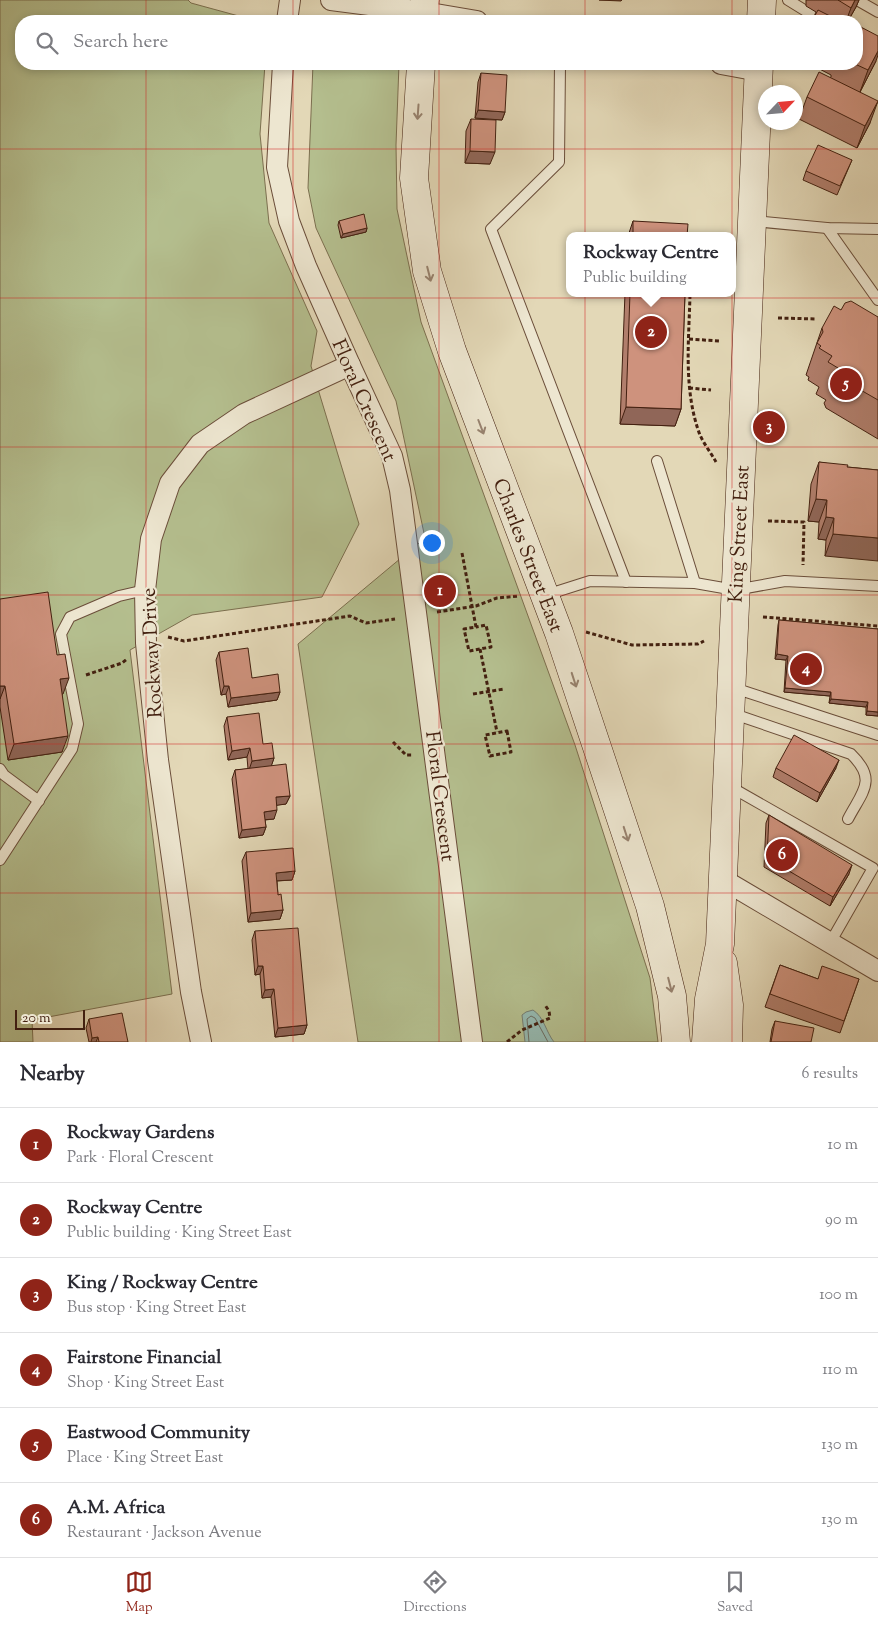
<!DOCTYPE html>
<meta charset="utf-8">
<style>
:root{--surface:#fff;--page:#f2f2f3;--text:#2b2b33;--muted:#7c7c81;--line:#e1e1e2;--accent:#8f2418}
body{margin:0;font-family:"Sorts Mill Goudy",serif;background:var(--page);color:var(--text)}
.compass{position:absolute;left:758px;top:85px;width:45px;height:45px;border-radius:50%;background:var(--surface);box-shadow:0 2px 8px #0003;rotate:64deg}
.scale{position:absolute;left:15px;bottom:12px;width:70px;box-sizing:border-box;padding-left:5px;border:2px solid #432010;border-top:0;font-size:14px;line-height:18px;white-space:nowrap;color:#432010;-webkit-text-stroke:4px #ede6d0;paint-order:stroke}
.you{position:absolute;left:431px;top:542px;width:18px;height:18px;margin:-12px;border:4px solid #fff;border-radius:50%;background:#1a73e8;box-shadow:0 0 0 8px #1a73e833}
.badge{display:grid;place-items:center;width:32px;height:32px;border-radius:50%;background:var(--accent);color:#fff;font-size:16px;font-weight:700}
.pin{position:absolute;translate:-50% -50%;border:2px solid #fff;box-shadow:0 1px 5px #0006}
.popup{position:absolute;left:566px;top:232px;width:170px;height:65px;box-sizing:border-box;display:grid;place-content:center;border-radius:10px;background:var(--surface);filter:drop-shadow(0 1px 4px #0005);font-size:16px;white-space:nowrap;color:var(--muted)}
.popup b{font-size:19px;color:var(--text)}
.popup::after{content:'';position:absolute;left:50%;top:100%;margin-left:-10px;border:10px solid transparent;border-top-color:var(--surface)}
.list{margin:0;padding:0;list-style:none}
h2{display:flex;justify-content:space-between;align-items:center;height:65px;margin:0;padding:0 20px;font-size:21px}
h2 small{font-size:16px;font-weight:400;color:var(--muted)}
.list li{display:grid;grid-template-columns:32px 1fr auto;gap:15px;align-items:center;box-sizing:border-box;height:75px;padding:0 20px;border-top:1px solid var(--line)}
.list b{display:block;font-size:19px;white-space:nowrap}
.list p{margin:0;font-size:16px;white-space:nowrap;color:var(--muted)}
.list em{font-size:16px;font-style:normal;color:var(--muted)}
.icon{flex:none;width:28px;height:28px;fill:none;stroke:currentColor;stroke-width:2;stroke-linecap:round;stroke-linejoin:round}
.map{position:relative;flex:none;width:878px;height:1042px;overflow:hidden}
.search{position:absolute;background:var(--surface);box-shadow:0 2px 8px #0003;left:15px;right:15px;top:15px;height:55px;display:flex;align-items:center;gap:12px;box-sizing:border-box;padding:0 18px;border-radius:20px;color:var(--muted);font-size:19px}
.sheet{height:515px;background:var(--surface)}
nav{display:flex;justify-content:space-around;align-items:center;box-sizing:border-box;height:70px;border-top:1px solid var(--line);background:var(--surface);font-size:14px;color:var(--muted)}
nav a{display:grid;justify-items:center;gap:2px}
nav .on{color:var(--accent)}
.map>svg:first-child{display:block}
.green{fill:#b4be8e;stroke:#7c6f4f}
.water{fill:#95b9b0;stroke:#747c70}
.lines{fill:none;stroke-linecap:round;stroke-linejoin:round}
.shore{stroke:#6c6c60;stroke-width:1}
.lane-casing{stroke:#6b4e3a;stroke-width:12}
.street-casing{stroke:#6b4e3a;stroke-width:22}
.secondary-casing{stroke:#432010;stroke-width:29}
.path{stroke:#432010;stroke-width:3;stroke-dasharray:4 2.5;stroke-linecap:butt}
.lane{stroke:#ede6d0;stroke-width:10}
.street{stroke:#ede6d0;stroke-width:20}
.secondary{stroke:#ede6d0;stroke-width:28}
.wall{fill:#b17e6c;stroke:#432010}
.shaded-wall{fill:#906658;stroke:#432010}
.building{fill:#ce927d;stroke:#432010}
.oneway{stroke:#988370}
.grid{fill:none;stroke:#d62828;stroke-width:1;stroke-opacity:0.55}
.labels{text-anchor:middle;stroke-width:4.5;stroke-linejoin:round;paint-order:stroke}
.street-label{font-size:20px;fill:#432010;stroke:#ede6d0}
</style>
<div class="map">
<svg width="878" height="1042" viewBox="0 0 878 1042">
<rect width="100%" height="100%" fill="#e3d8b7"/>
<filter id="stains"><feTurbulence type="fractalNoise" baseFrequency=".004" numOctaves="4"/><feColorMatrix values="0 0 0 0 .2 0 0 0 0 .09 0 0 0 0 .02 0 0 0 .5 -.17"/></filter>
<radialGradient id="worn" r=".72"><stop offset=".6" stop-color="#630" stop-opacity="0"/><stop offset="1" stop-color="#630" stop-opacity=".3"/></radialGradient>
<g class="green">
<path d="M0,0H188L191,3L257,21H21V64H265L260,134L269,223L317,331L311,366L359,524L322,597L192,615L130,650L172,994L32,1020L33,1042H0Z"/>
<path d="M313,64H399L396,145L397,209L421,322L575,745L650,978L658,1042H358L298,644L425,538L396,401L316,228L308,188Z"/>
</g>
<path class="water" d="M533,1010C544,1017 546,1032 554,1042H525L522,1015L526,1012Z"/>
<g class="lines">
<path class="shore" d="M529,1042L527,1019L531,1016L535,1018L548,1042"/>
<defs>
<g id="lane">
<path d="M788,0L822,21"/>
<path d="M857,0L878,12"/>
<path d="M560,64L559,162L491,229L626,582"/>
<path d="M753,221L827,228L878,229"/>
<path d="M827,228L878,300"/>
<path d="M657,461L695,583"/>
<path d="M546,595L590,581L695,583L735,590L785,581L878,586"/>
<path d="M734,688L878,735"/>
<path d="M731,713L851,754C878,780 862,792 848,819"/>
<path d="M0,769L4,775L39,801"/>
<path d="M729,786L873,868L830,943"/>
<path d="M0,860L72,749L78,724L61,634L70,617L119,596L145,590"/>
</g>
<g id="street">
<path d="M331,0L424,12L477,21"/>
<path d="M287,21L290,0"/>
<path d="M283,64L277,167L289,221L306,266L350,365L392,456L400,490L472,1042"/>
<path d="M721,64L759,71"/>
<path d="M722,879L878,971"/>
<path d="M201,1042L191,992L158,760L146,643L145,590L151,539L170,483L200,444L244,414L350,365"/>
</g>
<g id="secondary">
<path d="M423,21L425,0"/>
<path d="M761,21L762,0"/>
<path d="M421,64L414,178L427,271L452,351L559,633L650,906L672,996L676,1042"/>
<path d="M723,963L729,1005L728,1042"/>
<path d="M706,1042L709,999L720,944L759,64"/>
</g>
</defs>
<use href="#lane" class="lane-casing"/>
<use href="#street" class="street-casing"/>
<use href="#secondary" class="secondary-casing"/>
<g class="path">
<path d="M715,295L690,294C689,341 683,390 700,435C704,444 711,453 716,462"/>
<path d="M778,318L817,319"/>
<path d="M689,339L719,341"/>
<path d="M689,388L711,390"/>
<path d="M768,521L804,522L803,565"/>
<path d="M462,553L476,627L464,629L469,651L491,647L486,625L476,627"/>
<path d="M437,612L476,606L497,598L519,596"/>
<path d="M763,617L878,626"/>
<path d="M586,632L632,645L698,644L704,641"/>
<path d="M168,637L184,641L350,616L366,623L395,619"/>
<path d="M480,649L497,732"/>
<path d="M86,675L122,663L127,659"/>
<path d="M473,694L504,689"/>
<path d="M507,731L511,752L490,756L485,735Z"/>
<path d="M393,742L406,755H412"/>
<path d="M507,1042L522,1030L550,1018L549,1011L545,1005"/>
</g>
<use href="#lane" class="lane"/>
<use href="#street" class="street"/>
<use href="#secondary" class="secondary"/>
</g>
<g class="wall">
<path d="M806,0H859L856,7L848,21H812L816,12L806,6Z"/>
<path d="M876,61L860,92L870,123L857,148L799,119L807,97L831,77V75L810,64H857Z"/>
<path d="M481,73L505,112L502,120L475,118L478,82Z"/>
<path d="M471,119L490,164L465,163L466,131Z"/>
<path d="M852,160L837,195L803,180L806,171Z"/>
<path d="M339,221L367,228L366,232L341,238L338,225Z"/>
<path d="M633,221L687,236H628Z"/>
<path d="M625,293H685L681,409L675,426L620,424Z"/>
<path d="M841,310L878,317V439L826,408L824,403L826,400L816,394L819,387L808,380L809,377L806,375L822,328Z"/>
<path d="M819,462L847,467L878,470L825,556L826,540L818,539L819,522L808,521L811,484Z"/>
<path d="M0,599L63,694H62V752L8,760L0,707Z"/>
<path d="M779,620L878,629V716L866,715V707L829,703L830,696L784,692L786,660L775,659L778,625Z"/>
<path d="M219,652L252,678L280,692L277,700L228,707L226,694L221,695L216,660Z"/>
<path d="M227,717L263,744L274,758L271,766L290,796L286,804L276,805L274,819L265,820L266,827L263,835L239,838L232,779L235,770L248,769L247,757L228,760L224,726Z"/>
<path d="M776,768H836L817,802L773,777Z"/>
<path d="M769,815L849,874L830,906L764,867L766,823Z"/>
<path d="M246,852L295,871L292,880L277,881L278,895L283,910L280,919L248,922L242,861Z"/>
<path d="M255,931L307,1025L304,1034L275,1037L271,997L262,998L260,974L255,975L252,940Z"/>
<path d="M780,965L818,979H859L840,1033L765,1007Z"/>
<path d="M89,1019L128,1042H89L86,1028Z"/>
<path d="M775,1021L811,1042H770L772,1029Z"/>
</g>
<g class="shaded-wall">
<path d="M599,0H622L621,1Z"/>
<path d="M855,0H859L856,7L848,21H846L851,8Z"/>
<path d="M878,51V55L876,61L860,92L868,70Z"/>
<path d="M878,101L870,123L857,148L865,126Z"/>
<path d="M478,110L505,112L502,120L475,118Z"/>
<path d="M470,151L495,152L490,164L465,163Z"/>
<path d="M367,228L366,232L341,238L343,234Z"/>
<path d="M626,407L681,409L675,426L620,424Z"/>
<path d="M816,499L827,500L819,522L808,521Z"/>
<path d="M826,517L834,518L826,540L818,539Z"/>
<path d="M833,534L878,538V561L825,556Z"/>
<path d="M777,654L788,656L786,660L775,659Z"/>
<path d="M69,678L63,694L54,696L60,679Z"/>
<path d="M0,686H5L0,699Z"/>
<path d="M224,686H229L226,694L221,695Z"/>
<path d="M785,688L831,692L830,696L784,692Z"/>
<path d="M280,692L277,700L228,707L231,698Z"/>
<path d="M831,699L868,702L866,707L829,703Z"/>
<path d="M867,711L878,712V716L866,715Z"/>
<path d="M68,736L62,752L8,760L14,744Z"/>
<path d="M250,748L247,757L228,760L232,751Z"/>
<path d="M274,758L271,767L249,770L252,761Z"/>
<path d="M839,760L836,768L817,802L820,793Z"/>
<path d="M290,796L286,804L272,806L276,797Z"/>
<path d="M277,810L274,819L261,820L264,812Z"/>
<path d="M266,827L263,835L239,838L242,830Z"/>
<path d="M852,865L849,874L830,906L833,897Z"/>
<path d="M295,871L292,880L273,881L276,873Z"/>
<path d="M283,910L280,919L248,922L251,913Z"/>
<path d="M258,966H263L260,974L255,975Z"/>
<path d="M274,989L271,997L262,998L265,990Z"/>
<path d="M307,1025L304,1034L275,1037L278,1028Z"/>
<path d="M98,1037L96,1042H91L92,1038Z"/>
</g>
<g class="building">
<path d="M838,0H855L851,8Z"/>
<path d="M818,10L840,21H812Z"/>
<path d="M857,25L878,36V51L868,70L855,64H857Z"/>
<path d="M819,72L878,101L865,126L807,97Z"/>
<path d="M481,73L507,75L505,112L478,110Z"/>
<path d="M471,119L496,120L495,152L470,151Z"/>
<path d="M818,145L852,160L840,186L806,171Z"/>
<path d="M364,214L367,228L343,234L339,221Z"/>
<path d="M633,221L688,224L687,236H633Z"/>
<path d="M630,293H685L681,409L626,407Z"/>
<path d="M851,301L878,317V400L838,377L836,371L838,368L828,362L832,356L819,348L821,346L817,343L823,332L822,328L834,306L841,310L845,303Z"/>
<path d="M819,462L848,465L847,467L878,470V538L833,534L834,518L826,517L827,500L816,499Z"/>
<path d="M48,592L57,655L65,654L69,678L60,679L68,736L14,744L5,686H0V599Z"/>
<path d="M779,620L878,629V712L867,711L868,702L831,699V692L785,688L788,656L777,654Z"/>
<path d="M248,648L252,678L278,674L280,692L231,698L229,686H224L219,652Z"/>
<path d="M259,713L263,744L272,743L274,758L252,761L250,748L232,751L227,717Z"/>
<path d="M794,735L839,760L820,793L776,768Z"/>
<path d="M286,764L290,796L276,797L277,810L264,812L266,827L242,830L235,770Z"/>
<path d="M769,815L852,865L833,897L767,858Z"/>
<path d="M293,848L295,871L276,873L278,895L281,894L283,910L251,913L246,852Z"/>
<path d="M298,928L307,1025L278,1028L274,989L265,990L263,966H258L255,931Z"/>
<path d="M780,965L818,979L822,966L859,979L844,1021L770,994Z"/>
<path d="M122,1013L128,1042H99L98,1037L92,1038L89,1019Z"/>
<path d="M775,1021L814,1028L811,1042H771Z"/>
</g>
<defs><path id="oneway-shaft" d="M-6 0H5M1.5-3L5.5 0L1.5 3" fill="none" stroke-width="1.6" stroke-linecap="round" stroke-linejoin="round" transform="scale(1.25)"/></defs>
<g class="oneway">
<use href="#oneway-shaft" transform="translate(418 112) rotate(94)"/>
<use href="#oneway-shaft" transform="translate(429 274) rotate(76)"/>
<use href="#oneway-shaft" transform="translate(481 427) rotate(69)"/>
<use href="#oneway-shaft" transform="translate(574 680) rotate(72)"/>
<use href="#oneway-shaft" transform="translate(626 834) rotate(72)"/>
<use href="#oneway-shaft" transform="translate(670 985) rotate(76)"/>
</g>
<path class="grid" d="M146,0V21M293,0V21M439,0V21M585,0V21M732,0V21M146,64V1042M293,64V1042M439,64V1042M585,64V1042M732,64V1042M0,149H878M0,298H878M0,447H878M0,595H878M0,744H878M0,893H878"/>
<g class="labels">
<g class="street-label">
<text transform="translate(365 400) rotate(66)" y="7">Floral Crescent</text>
<text transform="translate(738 534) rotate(-87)" y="7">King Street East</text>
<text transform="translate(529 555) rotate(69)" y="7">Charles Street East</text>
<text transform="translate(151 653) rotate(-93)" y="7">Rockway Drive</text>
<text transform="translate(441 796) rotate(83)" y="7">Floral Crescent</text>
</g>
</g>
<rect width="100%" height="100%" filter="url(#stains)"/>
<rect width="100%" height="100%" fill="url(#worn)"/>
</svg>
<svg class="compass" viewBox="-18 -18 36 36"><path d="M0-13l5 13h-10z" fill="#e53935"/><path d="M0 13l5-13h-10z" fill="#7c7c81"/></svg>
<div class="scale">20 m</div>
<div class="you"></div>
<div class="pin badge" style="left:440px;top:591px">1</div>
<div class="pin badge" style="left:651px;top:332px">2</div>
<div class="popup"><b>Rockway Centre</b>Public building</div>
<div class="pin badge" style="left:769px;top:427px">3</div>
<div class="pin badge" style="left:806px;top:669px">4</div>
<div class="pin badge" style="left:846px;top:384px">5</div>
<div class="pin badge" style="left:782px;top:855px">6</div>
<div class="search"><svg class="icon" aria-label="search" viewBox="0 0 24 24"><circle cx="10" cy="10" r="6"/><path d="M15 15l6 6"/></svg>Search here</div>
</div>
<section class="sheet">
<h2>Nearby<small>6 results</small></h2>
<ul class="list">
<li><span class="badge">1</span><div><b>Rockway Gardens</b><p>Park · Floral Crescent</p></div><em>10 m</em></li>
<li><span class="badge">2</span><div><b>Rockway Centre</b><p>Public building · King Street East</p></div><em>90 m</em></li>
<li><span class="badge">3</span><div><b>King / Rockway Centre</b><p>Bus stop · King Street East</p></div><em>100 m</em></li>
<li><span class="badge">4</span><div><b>Fairstone Financial</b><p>Shop · King Street East</p></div><em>110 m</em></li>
<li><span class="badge">5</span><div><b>Eastwood Community</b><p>Place · King Street East</p></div><em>130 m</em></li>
<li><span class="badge">6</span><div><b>A.M. Africa</b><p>Restaurant · Jackson Avenue</p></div><em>130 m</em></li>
</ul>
</section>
<nav>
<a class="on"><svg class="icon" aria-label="map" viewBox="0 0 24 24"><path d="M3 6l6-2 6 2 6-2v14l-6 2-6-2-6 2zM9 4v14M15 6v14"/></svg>Map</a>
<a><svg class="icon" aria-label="directions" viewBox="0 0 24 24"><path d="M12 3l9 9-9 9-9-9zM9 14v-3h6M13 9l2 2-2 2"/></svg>Directions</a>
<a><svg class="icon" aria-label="saved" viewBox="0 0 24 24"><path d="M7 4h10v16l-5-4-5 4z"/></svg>Saved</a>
</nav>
